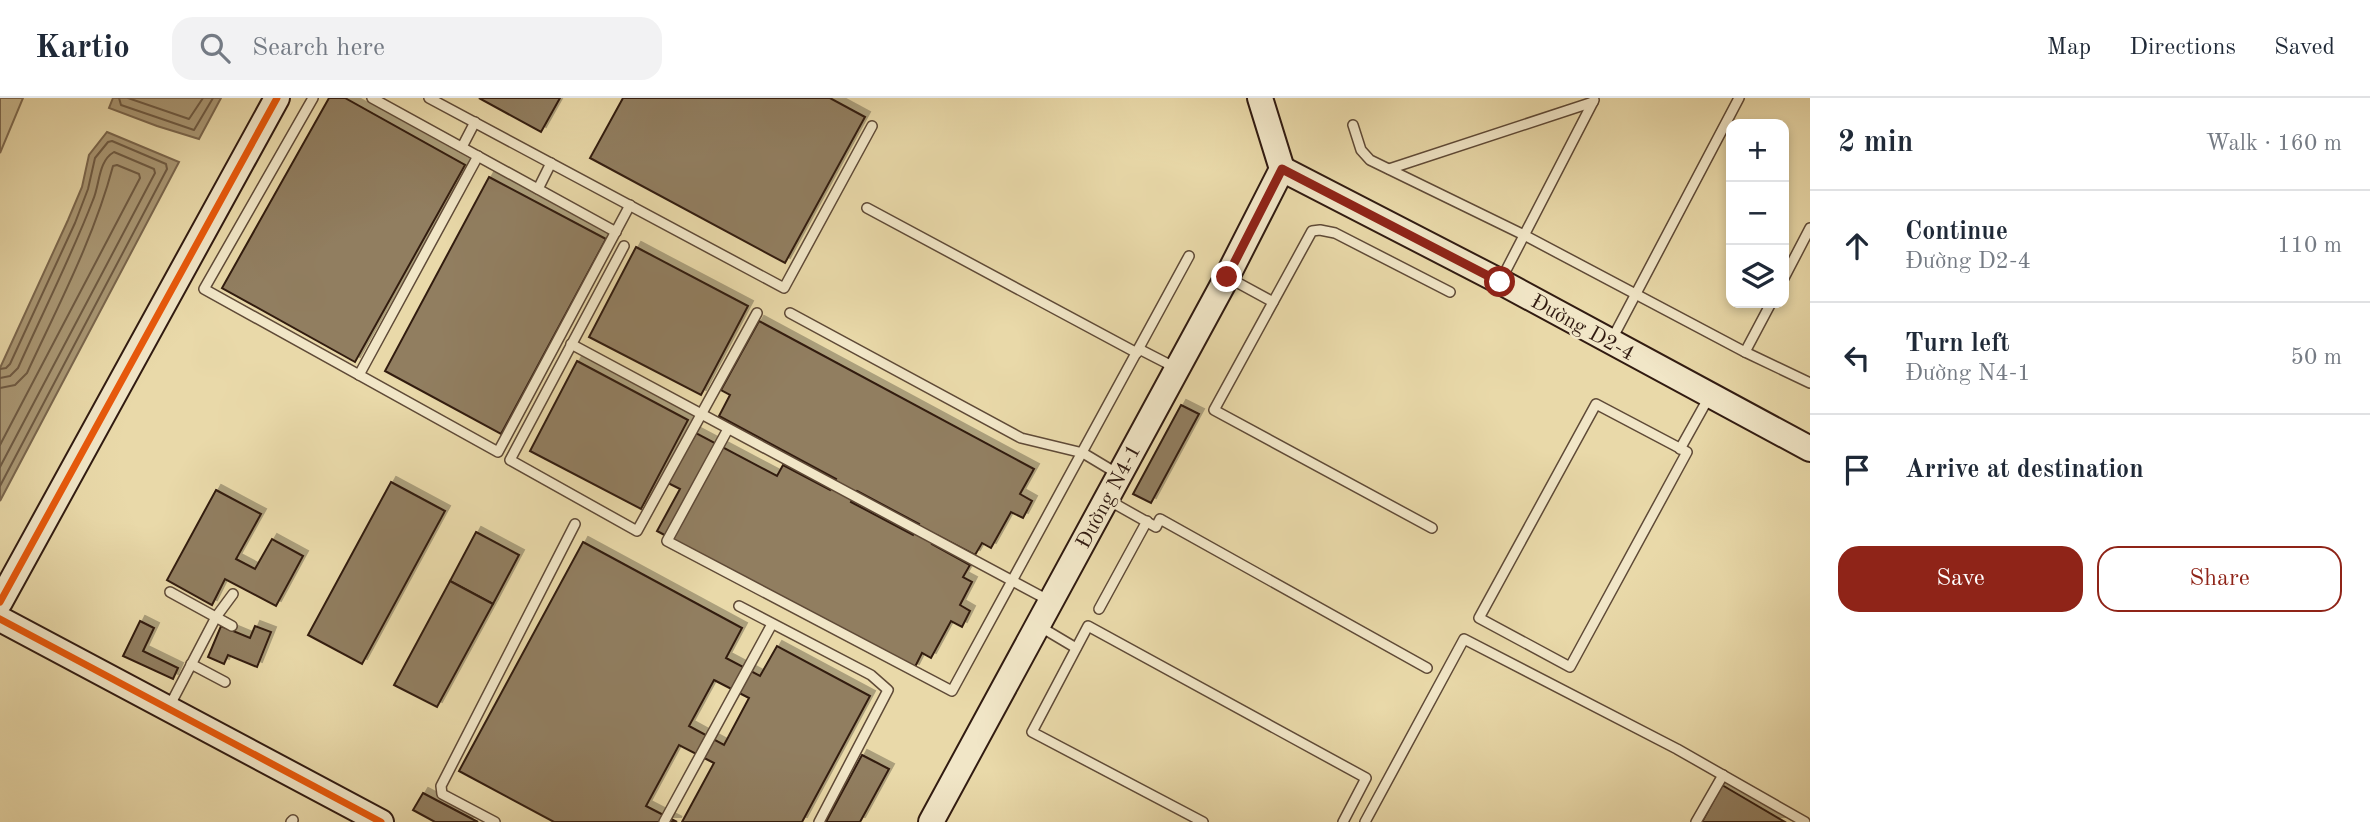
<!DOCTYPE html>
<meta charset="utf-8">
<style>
:root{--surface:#fff;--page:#f2f2f3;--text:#1f2937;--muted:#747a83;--line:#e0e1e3;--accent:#8f2418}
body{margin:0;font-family:"Old Standard TT",serif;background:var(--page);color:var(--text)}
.controls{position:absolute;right:21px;top:21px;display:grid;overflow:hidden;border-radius:14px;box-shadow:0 4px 10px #0003}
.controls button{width:63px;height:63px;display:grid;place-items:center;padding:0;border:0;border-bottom:2px solid var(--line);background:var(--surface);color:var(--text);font:35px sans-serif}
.stop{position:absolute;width:21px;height:21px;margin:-16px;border:5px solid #8f2418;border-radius:50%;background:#fff}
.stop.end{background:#8f2418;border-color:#fff;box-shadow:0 2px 7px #0008}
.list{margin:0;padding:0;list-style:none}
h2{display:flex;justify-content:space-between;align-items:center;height:91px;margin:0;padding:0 28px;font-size:30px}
h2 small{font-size:23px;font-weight:400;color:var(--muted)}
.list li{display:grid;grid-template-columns:46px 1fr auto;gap:21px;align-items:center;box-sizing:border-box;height:112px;padding:0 28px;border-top:2px solid var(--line)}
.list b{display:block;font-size:26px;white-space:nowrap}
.list p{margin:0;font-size:23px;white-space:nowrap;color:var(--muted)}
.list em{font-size:23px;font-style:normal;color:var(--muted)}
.actions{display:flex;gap:14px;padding:21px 28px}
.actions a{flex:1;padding:16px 0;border:2px solid var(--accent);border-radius:21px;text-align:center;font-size:24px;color:var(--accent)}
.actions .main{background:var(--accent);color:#fff}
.icon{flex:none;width:38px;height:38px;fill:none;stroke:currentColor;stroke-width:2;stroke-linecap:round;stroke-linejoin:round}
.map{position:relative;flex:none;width:1810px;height:724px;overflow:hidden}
header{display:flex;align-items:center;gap:42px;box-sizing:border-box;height:98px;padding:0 35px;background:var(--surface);border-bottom:2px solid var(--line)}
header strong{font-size:33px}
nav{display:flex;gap:38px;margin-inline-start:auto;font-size:24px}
.search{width:490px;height:63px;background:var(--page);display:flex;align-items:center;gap:18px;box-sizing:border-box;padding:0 24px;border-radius:21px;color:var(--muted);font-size:26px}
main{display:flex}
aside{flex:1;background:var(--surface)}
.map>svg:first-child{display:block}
.green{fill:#cab98f;stroke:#7e6a50;stroke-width:2}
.water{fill:#aa9875;stroke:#7a664d;stroke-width:2}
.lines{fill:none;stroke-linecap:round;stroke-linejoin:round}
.shore{stroke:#6e5a43;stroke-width:2}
.building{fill:#917e60;stroke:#311b11;stroke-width:2;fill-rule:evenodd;filter:url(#shadow)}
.lane-casing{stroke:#5f4a37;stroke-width:12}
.secondary-casing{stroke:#311b11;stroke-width:28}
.lane{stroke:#f1e6c7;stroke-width:9}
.secondary{stroke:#f1e6c7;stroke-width:24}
.cycleway-casing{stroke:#f1e6c7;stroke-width:11}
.cycleway{stroke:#e8590c;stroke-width:7}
.route{stroke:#8f2418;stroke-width:9}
.labels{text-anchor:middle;stroke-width:5;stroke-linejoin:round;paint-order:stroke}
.street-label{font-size:21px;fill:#311b11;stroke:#f1e6c7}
</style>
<header>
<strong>Kartio</strong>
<div class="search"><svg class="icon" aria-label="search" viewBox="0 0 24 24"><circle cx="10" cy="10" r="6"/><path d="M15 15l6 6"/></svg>Search here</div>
<nav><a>Map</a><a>Directions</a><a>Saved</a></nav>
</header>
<main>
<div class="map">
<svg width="1810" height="724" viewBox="0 0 1810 724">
<defs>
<filter id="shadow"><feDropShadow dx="5" dy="-5" stdDeviation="0" flood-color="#0004"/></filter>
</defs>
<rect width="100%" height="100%" fill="#e9d9a9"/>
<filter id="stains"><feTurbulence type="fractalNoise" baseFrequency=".00286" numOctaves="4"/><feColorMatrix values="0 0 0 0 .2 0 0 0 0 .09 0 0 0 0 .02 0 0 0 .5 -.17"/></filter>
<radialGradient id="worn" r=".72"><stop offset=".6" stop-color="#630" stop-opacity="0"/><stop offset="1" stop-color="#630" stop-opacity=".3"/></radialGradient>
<path class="green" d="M0,0H23L0,55Z"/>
<g class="water">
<path d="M113,0H221L199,41L157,28L109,10Z"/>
<path d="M107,34L179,64L0,403V270L68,122L82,89L89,57Z"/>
</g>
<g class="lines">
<g class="shore">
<path d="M119,0L121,7L194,32L213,0"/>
<path d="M128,0L189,21L203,0"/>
<path d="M0,271L6,270L10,266L75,125L88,91L95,60L108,44L112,43L166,66L167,71L0,388"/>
<path d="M0,280L10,278L18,270C43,214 71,159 93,102C100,86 98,63 114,54L154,71L155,75L0,369"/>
<path d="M0,290L15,287L27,275C58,208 94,140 113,68L117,67L139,76L140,80L0,347"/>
</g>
</g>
<g class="building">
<path d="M329,0H345L465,67L355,264L222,190Z"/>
<path d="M479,0H560L541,34Z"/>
<path d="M623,0H830L865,19L785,165L590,60Z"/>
<path d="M489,79L606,141L501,336L385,273Z"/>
<path d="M636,149L748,208L701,297L589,239Z"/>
<path d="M759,223L1034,371L1020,396L1032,403L1023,420L1011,414L991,450L982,445L975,457L937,437L932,446L970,467L963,479L972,484L960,507L970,513L962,529L951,523L931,560L922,555L914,571L657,433L680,391L668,385L696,335L777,378L783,367L830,392L836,381L719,318L730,297L721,292ZM857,393L919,426L913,437L851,404Z"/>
<path d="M577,263L688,322L641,411L530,353Z"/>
<path d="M1181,307L1199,316L1151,405L1133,396Z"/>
<path d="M391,384L445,413L362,566L308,537Z"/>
<path d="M216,392L261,416L236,461L255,471L272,441L303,458L276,508L225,481L212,507L167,482Z"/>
<path d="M476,434L519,457L493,506L450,483Z"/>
<path d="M583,444L742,530L726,560L760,578L777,548L870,598L802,724H682L714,665L679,647L646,708L677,724H554L459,673ZM714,582L749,600L724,647L689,628Z"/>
<path d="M450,483L493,506L437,609L394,587Z"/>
<path d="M140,523L154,530L143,553L178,570L173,581L123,558Z"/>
<path d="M221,528L250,540L255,528L271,534L257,569L228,557L224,566L208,559Z"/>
<path d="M862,657L889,671L860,724H826Z"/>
<path d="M1722,687L1785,724H1702Z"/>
<path d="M423,695L478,724H435L413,712Z"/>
</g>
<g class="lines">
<defs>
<g id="lane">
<path d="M313,0L204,191L498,354L630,107"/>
<path d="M372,0L616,134"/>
<path d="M429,0L784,190L872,28"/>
<path d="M1353,27L1361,52L1370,62L1524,137L1745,254"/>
<path d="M462,49L475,24"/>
<path d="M1389,71L1593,4"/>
<path d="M538,91L551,65"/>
<path d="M867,110L1137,255"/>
<path d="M624,148L510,362L637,433L757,215"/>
<path d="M1229,180L1273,204"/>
<path d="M1784,180L1810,130"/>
<path d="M1501,182L1594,2"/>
<path d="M1771,205L1745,254L1810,285"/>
<path d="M790,215L1021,340L1083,355L1118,376"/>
<path d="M1611,243L1739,0"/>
<path d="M571,246L1048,502"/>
<path d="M1139,251L1176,270"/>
<path d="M359,277L478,58"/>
<path d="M1596,306L1687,354L1570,569L1479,520Z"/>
<path d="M728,331L667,443L952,593L1189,158"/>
<path d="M1680,351L1709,299"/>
<path d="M1108,402L1156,429L1160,421L1427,570"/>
<path d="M1432,430L1214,312L1312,133L1320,132L1335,135L1450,194"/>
<path d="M170,494L232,528"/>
<path d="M739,508L871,577L888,592L819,724"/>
<path d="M1099,511L1147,423"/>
<path d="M1039,528L1076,550"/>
<path d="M191,566L225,584"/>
<path d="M169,609L216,519L233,496"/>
<path d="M291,724L293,722"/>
<path d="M495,724L442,696L441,688L575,426"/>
<path d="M664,724L772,526"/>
<path d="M1203,724L1032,634L1088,528L1366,680L1343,724"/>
<path d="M1365,724L1464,541L1677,651L1805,724"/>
<path d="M1696,724L1723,677"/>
</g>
<g id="secondary">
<path d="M1260,0L1282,71"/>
<path d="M1282,71L1501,184L1810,351"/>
<path d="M0,504L277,0"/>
<path d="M0,521L381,724"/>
<path d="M931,724L1227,179L1282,71"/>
</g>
</defs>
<use href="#lane" class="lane-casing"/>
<use href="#secondary" class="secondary-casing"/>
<use href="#lane" class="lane"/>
<use href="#secondary" class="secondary"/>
<defs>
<g id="cycleway">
<path d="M0,504L277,0"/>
<path d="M0,521L381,724"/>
</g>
</defs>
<use href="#cycleway" class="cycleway-casing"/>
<use href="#cycleway" class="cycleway"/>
</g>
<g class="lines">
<path class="route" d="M1227,179L1282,71L1500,184"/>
</g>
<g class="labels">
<g class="street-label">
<text transform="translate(1583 229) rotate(29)" y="7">Đường D2-4</text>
<text transform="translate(1108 398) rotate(-62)" y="7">Đường N4-1</text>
</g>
</g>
<rect width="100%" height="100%" filter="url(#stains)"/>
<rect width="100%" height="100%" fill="url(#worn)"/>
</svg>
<div class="controls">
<button>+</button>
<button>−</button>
<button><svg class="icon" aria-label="layers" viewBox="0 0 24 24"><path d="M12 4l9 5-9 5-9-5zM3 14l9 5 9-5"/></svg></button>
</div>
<div class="stop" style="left:1500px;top:184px"></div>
<div class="stop end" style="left:1227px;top:179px"></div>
</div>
<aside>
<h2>2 min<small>Walk · 160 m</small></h2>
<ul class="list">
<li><svg class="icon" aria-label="ahead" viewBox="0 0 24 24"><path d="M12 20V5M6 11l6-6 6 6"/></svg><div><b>Continue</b><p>Đường D2-4</p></div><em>110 m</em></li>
<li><svg class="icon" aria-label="left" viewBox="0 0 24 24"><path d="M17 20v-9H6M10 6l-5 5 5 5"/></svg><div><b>Turn left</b><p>Đường N4-1</p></div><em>50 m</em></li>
<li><svg class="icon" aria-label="arrive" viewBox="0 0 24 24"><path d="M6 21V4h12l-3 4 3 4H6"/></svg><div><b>Arrive at destination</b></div></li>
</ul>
<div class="actions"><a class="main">Save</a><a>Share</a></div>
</aside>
</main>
